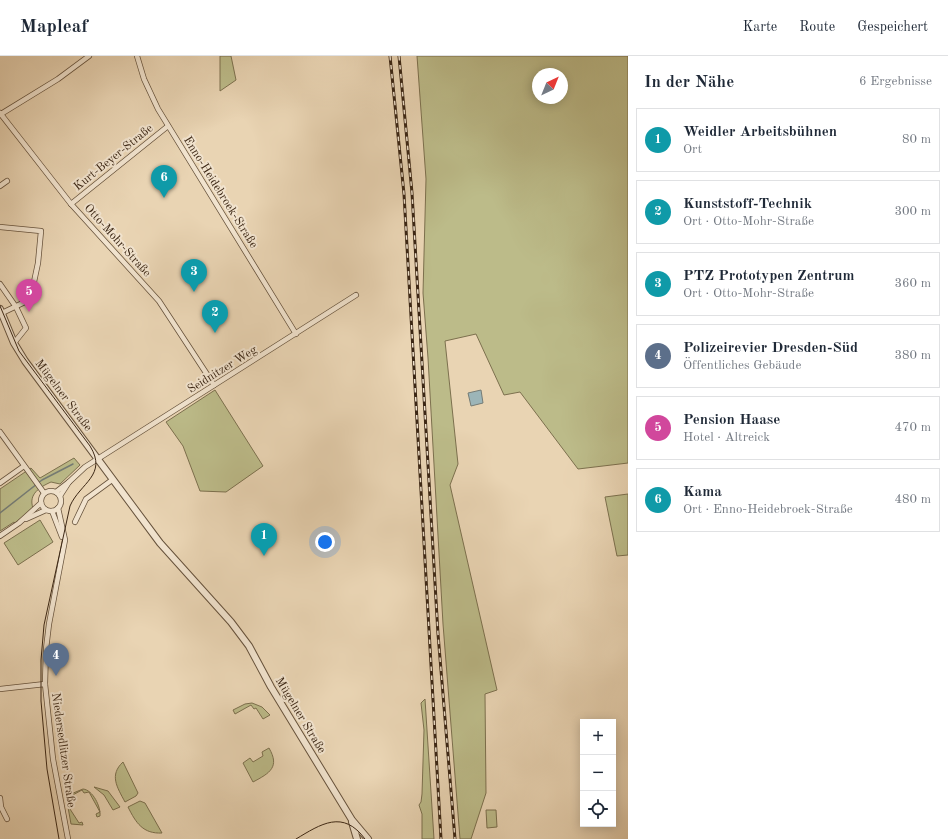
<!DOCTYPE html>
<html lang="de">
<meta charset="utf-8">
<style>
:root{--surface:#fff;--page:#f6f6f7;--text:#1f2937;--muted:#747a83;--line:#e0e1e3;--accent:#8f2418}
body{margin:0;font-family:"Old Standard TT",serif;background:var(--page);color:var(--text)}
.controls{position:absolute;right:12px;bottom:12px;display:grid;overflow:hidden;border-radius:0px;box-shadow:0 2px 10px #0003}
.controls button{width:36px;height:36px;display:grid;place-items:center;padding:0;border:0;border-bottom:1px solid var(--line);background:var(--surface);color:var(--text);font:20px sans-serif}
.compass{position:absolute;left:532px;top:12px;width:36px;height:36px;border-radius:50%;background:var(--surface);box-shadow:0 2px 10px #0003;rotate:43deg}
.you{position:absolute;left:325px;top:486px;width:14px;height:14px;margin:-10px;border:3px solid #fff;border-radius:50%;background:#1a73e8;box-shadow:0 0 0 6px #1a73e833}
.badge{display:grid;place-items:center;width:26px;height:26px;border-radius:50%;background:var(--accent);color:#fff;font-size:13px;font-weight:700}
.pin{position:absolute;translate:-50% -33px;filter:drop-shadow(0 1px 2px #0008)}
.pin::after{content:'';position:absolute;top:21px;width:14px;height:12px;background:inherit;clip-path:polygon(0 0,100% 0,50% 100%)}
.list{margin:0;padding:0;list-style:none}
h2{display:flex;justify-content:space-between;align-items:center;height:52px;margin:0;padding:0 16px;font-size:17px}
h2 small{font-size:13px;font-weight:400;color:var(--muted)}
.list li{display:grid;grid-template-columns:26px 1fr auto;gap:12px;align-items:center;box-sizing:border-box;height:64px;margin:0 8px 8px;padding:0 8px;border:1px solid var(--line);border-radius:0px}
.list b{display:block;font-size:15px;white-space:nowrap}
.list p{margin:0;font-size:13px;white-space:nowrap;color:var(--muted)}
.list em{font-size:13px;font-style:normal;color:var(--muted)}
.icon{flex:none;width:22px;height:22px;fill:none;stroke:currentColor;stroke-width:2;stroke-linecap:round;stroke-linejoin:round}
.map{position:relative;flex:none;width:628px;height:783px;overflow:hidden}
header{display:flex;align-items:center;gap:24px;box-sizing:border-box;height:56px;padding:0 20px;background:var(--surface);border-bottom:1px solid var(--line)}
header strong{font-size:19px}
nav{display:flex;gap:22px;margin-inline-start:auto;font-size:14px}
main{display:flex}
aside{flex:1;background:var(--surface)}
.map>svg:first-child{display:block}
.green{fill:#bcbb89;stroke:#7c704e;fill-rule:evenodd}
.water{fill:#9cb5b8;stroke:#757c76}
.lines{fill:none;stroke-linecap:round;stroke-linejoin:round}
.stream{stroke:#757c76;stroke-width:1.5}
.minor-casing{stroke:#66523c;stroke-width:6}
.tertiary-casing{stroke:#66523c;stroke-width:8}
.minor{stroke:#f1e3ce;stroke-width:4.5}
.tertiary{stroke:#f1e3ce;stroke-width:6}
.tram{stroke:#3b2614;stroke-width:1}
.rail-casing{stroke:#3b2614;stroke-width:3}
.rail{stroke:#f1e3ce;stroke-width:1.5;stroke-dasharray:4.5;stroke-linecap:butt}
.labels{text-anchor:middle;stroke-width:4;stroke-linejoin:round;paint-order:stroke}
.street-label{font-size:12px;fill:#3b2614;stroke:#f1e3ce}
</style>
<header>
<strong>Mapleaf</strong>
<nav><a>Karte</a><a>Route</a><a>Gespeichert</a></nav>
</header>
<main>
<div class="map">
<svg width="628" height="783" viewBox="0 0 628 783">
<rect width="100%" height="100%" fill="#e9d4b3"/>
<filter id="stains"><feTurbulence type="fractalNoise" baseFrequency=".005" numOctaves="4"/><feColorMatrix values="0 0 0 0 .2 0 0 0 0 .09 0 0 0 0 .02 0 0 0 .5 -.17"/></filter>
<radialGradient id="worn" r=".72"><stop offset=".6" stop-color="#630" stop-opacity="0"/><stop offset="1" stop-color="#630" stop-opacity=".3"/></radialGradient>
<g class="green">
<path d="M220,0H231L236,24L220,35Z"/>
<path d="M417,0H628V407L578,413L520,336L504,339L476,278L445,285L458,408L450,429L497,634L485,638L486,737L471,783H460L443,568L428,302L423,237L426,123ZM538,18H562V42H538Z"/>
<path d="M215,334L263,410L226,436L200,435L183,390L166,366Z"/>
<path d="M74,402L80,409L60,428L51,426C40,431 28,438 33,452L15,467L14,466L0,475V433L31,412L40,422Z"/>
<path d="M628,438V499L617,500L605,441Z"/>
<path d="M40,464L53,486L18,509L4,487Z"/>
<path d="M425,643L434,783H422V758L419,749L421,746L422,738L424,674L421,647Z"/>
<path d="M252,647L262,651L270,659L263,663L256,652L254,653L251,649L235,658L233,654L245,648Z"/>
<path d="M269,692C280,711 270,717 253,726L243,707L250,702L253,706L263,700L262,696Z"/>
<path d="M123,706L138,737L136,740L125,746C117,731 109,719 123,706Z"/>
<path d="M94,731L108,735L120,751L113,754L104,739Z"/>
<path d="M83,733C93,734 101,751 100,760L97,761L96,758L100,756L89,736L84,737L82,734L69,741L73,751L70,753L79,767L82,766L83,769L71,768L66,740Z"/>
<path d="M140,745L145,747L162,777C143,778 136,767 128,751Z"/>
<path d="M486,754H496L497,771L487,772Z"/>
</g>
<path class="water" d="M481,334L483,347L471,350L468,337Z"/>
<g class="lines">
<path class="stream" d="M0,457L42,424L73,408"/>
<defs>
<g id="minor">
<path d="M137,0L144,23L158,53L296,278"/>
<path d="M0,57L71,148L159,245L214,329"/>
<path d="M1,58L58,23L89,0"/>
<path d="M0,130L7,125"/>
<path d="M71,148L168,70"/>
<path d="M0,171L41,175L38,207L31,240L29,244L2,257"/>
<path d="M0,228L16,251L26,272L14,287"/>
<path d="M0,376L44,437"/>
<path d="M0,427L24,410"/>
<circle cx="51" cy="445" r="10"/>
<path d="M56,436L69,426"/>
<path d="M60,440L69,426L85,411L356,239"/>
<path d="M58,452L65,484L49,568L46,593L45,628L53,703L68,783"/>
<path d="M52,455L62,481"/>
<path d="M26,463L46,454"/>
<path d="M75,466L86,443L112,424"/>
<path d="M0,480L19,467L41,447"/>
<path d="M0,633L45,628"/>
<path d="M0,742L1,751L7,763"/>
</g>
<g id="tertiary">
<path d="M0,253L14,287L25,305L160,487L231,566L249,590L271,631L352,764L368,783"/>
<path d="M352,766L357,783"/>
</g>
</defs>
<use href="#minor" class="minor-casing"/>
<use href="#tertiary" class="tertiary-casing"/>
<use href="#minor" class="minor"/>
<use href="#tertiary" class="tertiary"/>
<g class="tram">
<path d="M0,250L19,295L90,390C108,419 80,427 70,450L44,569L41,604V645L47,713L59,783"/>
<path d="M296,783C321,768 343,753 365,783"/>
</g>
<defs>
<g id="rail">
<path d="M390,0L404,138L441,783"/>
<path d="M399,0L412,137L438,578L455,783"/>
</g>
</defs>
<use href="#rail" class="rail-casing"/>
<use href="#rail" class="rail"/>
</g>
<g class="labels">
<g class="street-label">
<text transform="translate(113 101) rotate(-39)" y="4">Kurt-Beyer-Straße</text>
<text transform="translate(221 136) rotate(58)" y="4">Enno-Heidebroek-Straße</text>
<text transform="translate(118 184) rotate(48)" y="4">Otto-Mohr-Straße</text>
<text transform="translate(222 313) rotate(-32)" y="4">Seidnitzer Weg</text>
<text transform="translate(64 339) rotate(53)" y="4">Mügelner Straße</text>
<text transform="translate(301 659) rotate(59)" y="4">Mügelner Straße</text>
<text transform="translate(64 694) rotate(82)" y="4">Niedersedlitzer Straße</text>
</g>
</g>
<rect width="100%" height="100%" filter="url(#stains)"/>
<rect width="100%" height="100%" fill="url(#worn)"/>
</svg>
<div class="controls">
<button>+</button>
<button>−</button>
<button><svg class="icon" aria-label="locate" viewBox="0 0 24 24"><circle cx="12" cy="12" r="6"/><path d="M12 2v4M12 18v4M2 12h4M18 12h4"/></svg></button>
</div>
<svg class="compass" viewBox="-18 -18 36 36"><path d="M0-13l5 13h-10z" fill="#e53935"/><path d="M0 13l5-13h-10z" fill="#747a83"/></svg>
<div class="you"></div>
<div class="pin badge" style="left:264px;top:500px;background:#0f9aa8">1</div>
<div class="pin badge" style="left:215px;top:277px;background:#0f9aa8">2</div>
<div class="pin badge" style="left:194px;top:236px;background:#0f9aa8">3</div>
<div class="pin badge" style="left:56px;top:620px;background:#5c6f8a">4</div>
<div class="pin badge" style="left:29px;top:256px;background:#d1479c">5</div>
<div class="pin badge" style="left:164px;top:142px;background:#0f9aa8">6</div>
</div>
<aside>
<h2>In der Nähe<small>6 Ergebnisse</small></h2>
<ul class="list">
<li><span class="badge" style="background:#0f9aa8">1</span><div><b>Weidler Arbeitsbühnen</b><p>Ort</p></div><em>80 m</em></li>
<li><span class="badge" style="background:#0f9aa8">2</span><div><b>Kunststoff-Technik</b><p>Ort · Otto-Mohr-Straße</p></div><em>300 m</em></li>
<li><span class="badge" style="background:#0f9aa8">3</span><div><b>PTZ Prototypen Zentrum</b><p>Ort · Otto-Mohr-Straße</p></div><em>360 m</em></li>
<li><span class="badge" style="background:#5c6f8a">4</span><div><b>Polizeirevier Dresden-Süd</b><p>Öffentliches Gebäude</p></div><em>380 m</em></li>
<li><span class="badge" style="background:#d1479c">5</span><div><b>Pension Haase</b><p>Hotel · Altreick</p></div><em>470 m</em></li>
<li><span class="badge" style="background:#0f9aa8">6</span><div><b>Kama</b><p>Ort · Enno-Heidebroek-Straße</p></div><em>480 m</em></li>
</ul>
</aside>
</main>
